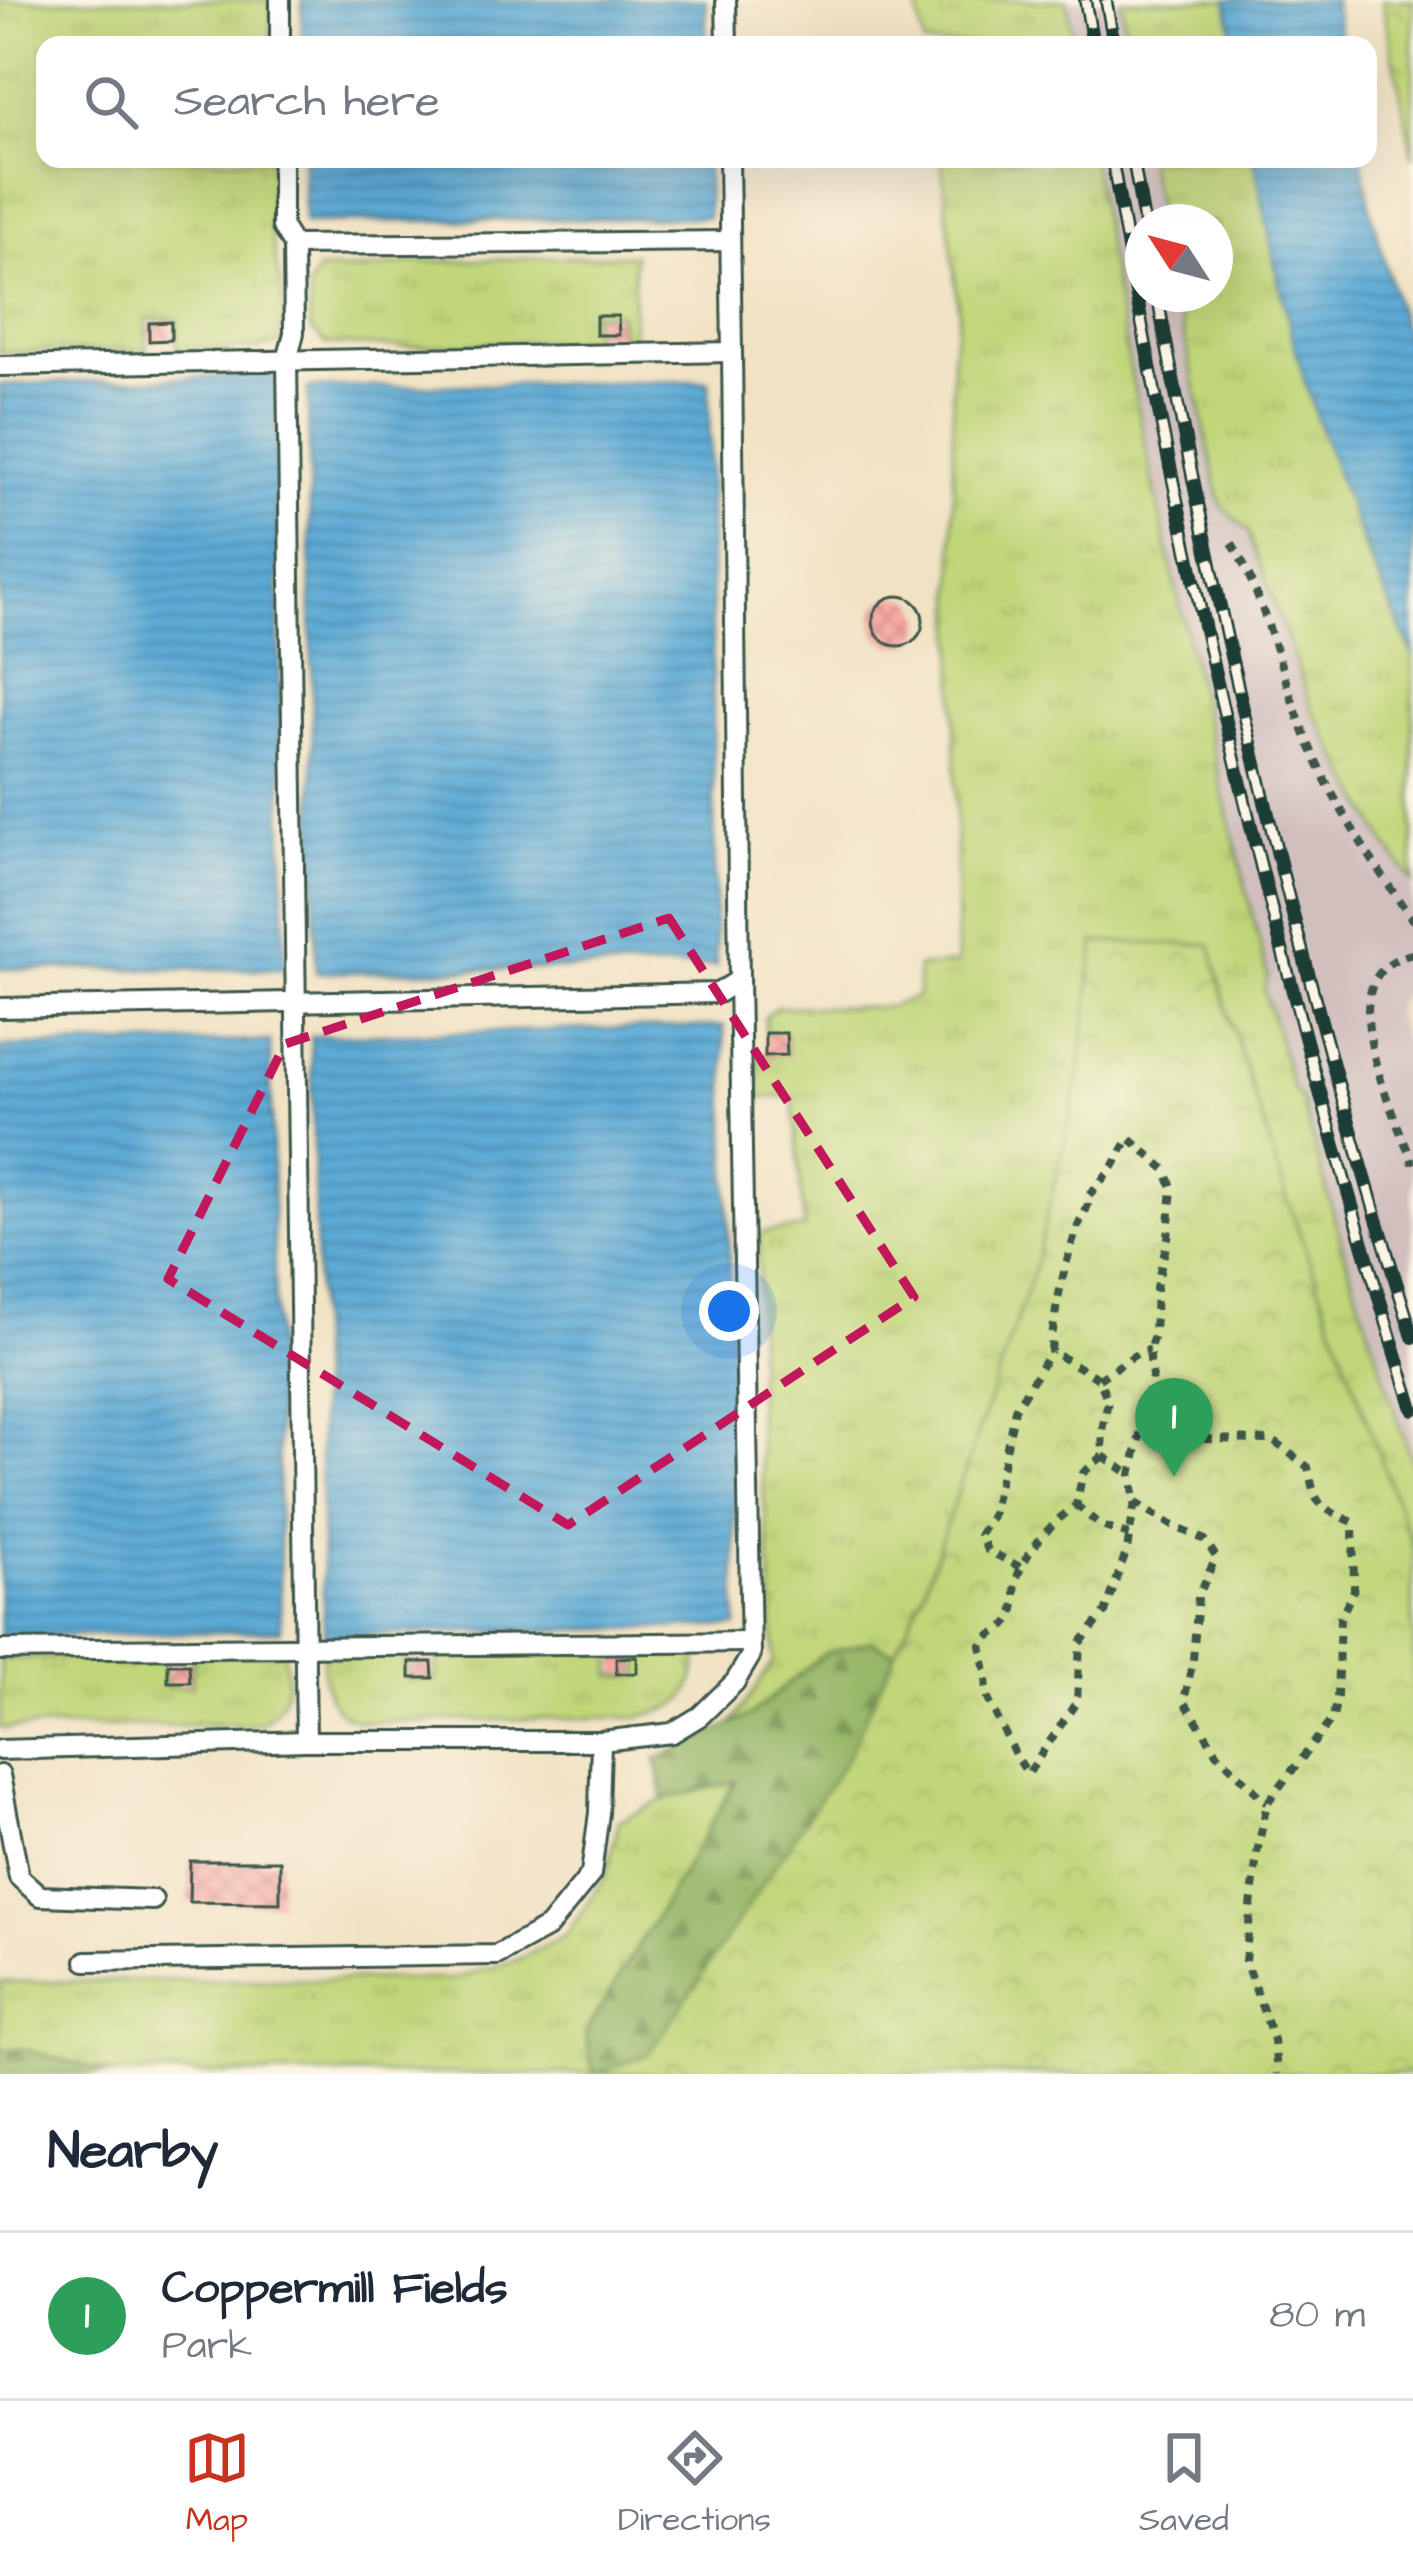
<!DOCTYPE html>
<style>
:root{--surface:#fff;--page:#f2f2f3;--text:#1f2937;--muted:#747a83;--line:#e0e1e3;--accent:#c8321e}
body{margin:0;font-family:"Architects Daughter",sans-serif;background:var(--page);color:var(--text)}
.compass{position:absolute;left:1125px;top:204px;width:108px;height:108px;border-radius:50%;background:var(--surface);box-shadow:0 12px 48px #0002;rotate:306deg}
.you{position:absolute;left:729px;top:1311px;width:42px;height:42px;margin:-30px;border:9px solid #fff;border-radius:50%;background:#1a73e8;box-shadow:0 0 0 18px #1a73e833}
.badge{display:grid;place-items:center;width:78px;height:78px;border-radius:50%;background:var(--accent);color:#fff;font-size:39px;font-weight:700}
.pin{position:absolute;translate:-50% -99px;filter:drop-shadow(0 3px 6px #0008)}
.pin::after{content:'';position:absolute;top:63px;width:42px;height:36px;background:inherit;clip-path:polygon(0 0,100% 0,50% 100%)}
.list{margin:0;padding:0;list-style:none}
h2{display:flex;justify-content:space-between;align-items:center;height:156px;margin:0;padding:0 48px;font-size:51px}
h2 small{font-size:39px;font-weight:400;color:var(--muted)}
.list li{display:grid;grid-template-columns:78px 1fr auto;gap:36px;align-items:center;box-sizing:border-box;height:168px;padding:0 48px;border-top:3px solid var(--line)}
.list b{display:block;font-size:45px;white-space:nowrap}
.list p{margin:0;font-size:39px;white-space:nowrap;color:var(--muted)}
.list em{font-size:39px;font-style:normal;color:var(--muted)}
.icon{flex:none;width:66px;height:66px;fill:none;stroke:currentColor;stroke-width:2;stroke-linecap:round;stroke-linejoin:round}
.map{position:relative;flex:none;width:1413px;height:2074px;overflow:hidden}
.search{position:absolute;background:var(--surface);box-shadow:0 12px 48px #0002;left:36px;right:36px;top:36px;height:132px;display:flex;align-items:center;gap:30px;box-sizing:border-box;padding:0 42px;border-radius:24px;color:var(--muted);font-size:45px}
.sheet{height:324px;background:var(--surface)}
nav{display:flex;justify-content:space-around;align-items:center;box-sizing:border-box;height:168px;border-top:3px solid var(--line);background:var(--surface);font-size:33px;color:var(--muted)}
nav a{display:grid;justify-items:center;gap:6px}
nav .on{color:var(--accent)}
.map>svg:first-child{display:block}
.industrial{fill:#d1bfbe}
.grass{fill:url(#grass-tufts);stroke:#708a56;stroke-width:3;fill-rule:evenodd}
.forest{fill:url(#forest-firs);stroke:#5c7a4e;stroke-width:3}
.park{fill:url(#park-crowns);stroke:#708a56;stroke-width:3}
.water{fill:url(#water-rules);stroke:#3e7485;stroke-width:3}
.building{fill:url(#building-cross-hatch)}
.lines{fill:none;stroke-linecap:round;stroke-linejoin:round}
.service-casing{stroke:#3e564a;stroke-width:24}
.path{stroke:#3e564a;stroke-width:8;stroke-dasharray:9 9;stroke-linecap:butt}
.service{stroke:#fff;stroke-width:18}
.rail-casing{stroke:#1f3d34;stroke-width:14}
.rail{stroke:#fcf5e5;stroke-width:9;stroke-dasharray:27;stroke-linecap:butt}
.marked{fill:none;stroke:#c2185b;stroke-width:9;stroke-dasharray:24 15;stroke-linejoin:round}
</style>
<div class="map">
<svg width="1413" height="2074" viewBox="0 0 1413 2074">
<defs>
<pattern id="grass-tufts" width="24" height="20" patternUnits="userSpaceOnUse" patternTransform="scale(3)"><rect width="24" height="20" fill="#c1d679"/><path d="M3 7l-1-3M5 7V3M7 7l1-3M15 17l-1-3M17 17v-4M19 17l1-3" fill="none" stroke="#a5b969"/></pattern>
<pattern id="forest-firs" width="22" height="20" patternUnits="userSpaceOnUse" patternTransform="scale(3)"><rect width="22" height="20" fill="#98b769"/><path d="M5 1l3.5 6h-7zM16 11l3.5 6h-7z" fill="#7b9657"/></pattern>
<pattern id="park-crowns" width="20" height="18" patternUnits="userSpaceOnUse" patternTransform="scale(3)"><rect width="20" height="18" fill="#c1d679"/><path d="M2 6a3 3 0 1 1 6 0M12 15a3 3 0 1 1 6 0" fill="none" stroke="#a5b969"/></pattern>
<pattern id="water-rules" width="6" height="5" patternUnits="userSpaceOnUse" patternTransform="scale(3)"><rect width="6" height="5" fill="#5daad6"/><path d="M0 2.5h6" fill="none" stroke="#4c8cae"/></pattern>
<pattern id="building-cross-hatch" width="8" height="8" patternUnits="userSpaceOnUse" patternTransform="scale(3)"><rect width="8" height="8" fill="#f8a7a3"/><path d="M0 0l8 8M0 8l8-8" fill="none" stroke="#c88986"/></pattern>
</defs>
<rect width="100%" height="100%" fill="#fcf5e5"/>
<filter id="ink" filterUnits="userSpaceOnUse"><feTurbulence type="fractalNoise" baseFrequency=".00833" numOctaves="2"/><feDisplacementMap in="SourceGraphic" scale="24" xChannelSelector="R" yChannelSelector="G"/><feConvolveMatrix kernelMatrix="1 2 1 2 8 2 1 2 1" color-interpolation-filters="sRGB"/></filter>
<filter id="wash" filterUnits="userSpaceOnUse"><feTurbulence type="fractalNoise" baseFrequency=".004" numOctaves="4" result="noise"/><feDisplacementMap in="SourceGraphic" scale="48" xChannelSelector="R" yChannelSelector="G"/><feGaussianBlur stdDeviation="2.7" result="paint"/><feColorMatrix in="noise" values="0 0 0 0 0 0 0 0 0 0 0 0 0 0 0 0 0 1.4 0 .05"/><feComposite in="paint" operator="in"/></filter>
<g filter="url(#wash)">
<rect width="100%" height="100%" fill="#f1e2c4"/>
<g class="industrial">
<path d="M1067,0H1121L1128,45H1074Z"/>
<path d="M1092,159H1147L1160,222H1143V294H1175L1220,505L1248,530L1312,709L1389,849L1413,882V991L1398,1000L1395,1015L1413,1063V1467L1344,1251L1301,1098L1294,1092L1264,989L1268,977L1196,679L1154,490Z"/>
</g>
<g class="grass">
<path d="M0,0H271V45H45V159H272C272,185 270,212 272,238C275,273 294,312 277,345L252,349L177,350V320L146,319V350L0,352Z"/>
<path d="M916,0H1067L1074,45H924Z"/>
<path d="M1121,0H1227L1235,45H1128Z"/>
<path d="M941,159H1092C1138,434 1200,707 1268,977L1264,989L1294,1092L1301,1098L1344,1251L1413,1467V1956L921,1664L870,1641L825,1653L751,1715L732,1724L773,1662V1603L757,1416L759,1233L804,1228L793,1097H759L758,1060L765,1056L787,1054L786,1033H765V1017L776,1007H888L918,997V967L957,964L952,357L959,314ZM1211,1010L1229,1017L1286,1195Z"/>
<path d="M1147,159H1254L1277,275L1306,387L1364,548L1413,655V882L1389,849L1312,709L1248,531L1221,505L1175,294H1215V222H1160Z"/>
<path d="M634,255L633,338H621L619,313L592,314L593,339L403,347L326,344L310,328L309,285L318,270H366L415,262Z"/>
<path d="M699,1651C692,1701 685,1708 636,1717L361,1722C328,1712 322,1688 323,1656L407,1654L408,1680L437,1679V1654L612,1652V1676H640V1652Z"/>
<path d="M284,1653C290,1688 289,1701 261,1724L0,1728V1659L164,1655L165,1687L192,1686V1655Z"/>
<path d="M737,1779L665,1902L585,2033L594,2074H114L27,2050H0V1982L454,1979L517,1960L566,1935L606,1875L619,1821L664,1799Z"/>
</g>
<g class="forest">
<path d="M870,1641L895,1652L1413,2074H594L585,2033L665,1902L736,1781L664,1799L656,1759L751,1715L825,1653Z"/>
<path d="M0,2050H27L114,2074H0Z"/>
</g>
<g class="park">
<path d="M1382,0H1413V158Z"/>
<path d="M1095,942L1211,945L1229,1017L1286,1195L1413,1549V2074H596L649,2054L846,1759L922,1595L1034,1270L1079,1076Z"/>
</g>
<g class="water">
<rect x="302" y="0" width="404" height="45"/>
<path d="M1227,0H1334L1341,45H1235Z"/>
<path d="M303,159H707L708,217L304,223Z"/>
<path d="M1254,159H1362L1371,211L1413,366V655C1373,568 1337,482 1308,391C1284,316 1270,237 1254,159Z"/>
<path d="M275,374L285,969H0V385Z"/>
<path d="M709,381L716,966L316,973L308,388Z"/>
<path d="M724,1026L737,1626L324,1636L311,1036Z"/>
<path d="M270,1041L281,1631L0,1637V1047Z"/>
</g>
<g id="blocks">
<g class="building">
<path d="M596,316H618L619,335H596Z"/>
<path d="M171,322V340L149,341V323Z"/>
<circle cx="898" cy="621" r="25"/>
<path d="M765,1033H786L787,1055L765,1056Z"/>
<path d="M637,1657V1673L616,1674V1658Z"/>
<path d="M410,1662H432L433,1678H410Z"/>
<path d="M168,1664H189L190,1682H168Z"/>
<path d="M190,1861H280V1903L189,1902Z"/>
</g>
</g>
</g>
<g filter="url(#ink)">
<use href="#blocks" fill-opacity="0" stroke="#3e564a" stroke-width="3"/>
<g class="lines">
<defs>
<g id="service">
<path d="M280,0V45"/>
<path d="M726,0L727,45"/>
<path d="M282,159V227L293,245L294,333L287,361L306,1741"/>
<path d="M293,245L730,241"/>
<path d="M0,366L732,352L729,159"/>
<path d="M0,1008L718,993L739,980"/>
<path d="M0,1650L750,1642"/>
<path d="M0,1750L306,1741H601L672,1733L700,1716L735,1682L751,1655L739,980L732,352"/>
<path d="M0,1775L19,1877L40,1896L153,1900"/>
<path d="M86,1961L497,1955L548,1927L591,1874L599,1813L601,1741"/>
</g>
</defs>
<use href="#service" class="service-casing"/>
<g class="path">
<path d="M1232,543C1270,608 1282,684 1312,752C1339,813 1376,867 1413,921"/>
<path d="M1413,954C1322,972 1394,1112 1413,1164"/>
<path d="M1099,1379L1141,1351L1149,1350"/>
<path d="M1144,1416L1152,1377L1149,1350L1154,1336L1156,1288L1168,1238L1172,1187L1165,1169L1129,1138L1113,1167L1089,1195C1089,1212 1080,1217 1076,1232C1063,1270 1054,1311 1051,1351L1099,1379L1108,1401L1102,1430L1103,1456L1083,1473L1076,1505C1054,1520 1021,1556 1016,1582C1014,1594 1017,1610 1010,1620C1003,1632 989,1632 981,1645L986,1672L987,1697L1015,1754L1028,1774L1077,1701L1080,1643L1105,1613L1127,1550L1135,1502L1131,1475L1144,1416L1201,1439L1272,1440L1308,1467C1316,1506 1317,1506 1353,1522L1354,1590L1340,1618L1337,1697L1333,1718L1267,1803L1257,1853L1245,1961L1274,2040L1277,2074"/>
<path d="M1103,1456L1131,1475"/>
<path d="M1135,1502L1171,1525L1205,1540L1216,1557L1198,1597L1193,1660L1184,1701L1218,1754L1267,1803"/>
<path d="M1076,1505L1101,1526L1129,1535"/>
<path d="M1020,1567L987,1550L980,1534L992,1516L1015,1409L1051,1351"/>
</g>
<use href="#service" class="service"/>
<defs>
<g id="rail">
<path d="M1085,0L1093,45"/>
<path d="M1106,0L1114,45"/>
<path d="M1112,159C1185,582 1285,999 1413,1409"/>
<path d="M1133,159L1144,222"/>
<path d="M1157,294C1222,646 1306,996 1413,1337"/>
</g>
</defs>
<use href="#rail" class="rail-casing"/>
<use href="#rail" class="rail"/>
</g>
</g>
<path class="marked" d="M669,918L914,1297L568,1525L168,1279L285,1044Z"/>
</svg>
<svg class="compass" viewBox="-18 -18 36 36"><path d="M0-13l5 13h-10z" fill="#e53935"/><path d="M0 13l5-13h-10z" fill="#747a83"/></svg>
<div class="you"></div>
<div class="pin badge" style="left:1174px;top:1477px;background:#2e9e5b">1</div>
<div class="search"><svg class="icon" aria-label="search" viewBox="0 0 24 24"><circle cx="10" cy="10" r="6"/><path d="M15 15l6 6"/></svg>Search here</div>
</div>
<section class="sheet">
<h2>Nearby<small></small></h2>
<ul class="list">
<li><span class="badge" style="background:#2e9e5b">1</span><div><b>Coppermill Fields</b><p>Park</p></div><em>80 m</em></li>
</ul>
</section>
<nav>
<a class="on"><svg class="icon" aria-label="map" viewBox="0 0 24 24"><path d="M3 6l6-2 6 2 6-2v14l-6 2-6-2-6 2zM9 4v14M15 6v14"/></svg>Map</a>
<a><svg class="icon" aria-label="directions" viewBox="0 0 24 24"><path d="M12 3l9 9-9 9-9-9zM9 14v-3h6M13 9l2 2-2 2"/></svg>Directions</a>
<a><svg class="icon" aria-label="saved" viewBox="0 0 24 24"><path d="M7 4h10v16l-5-4-5 4z"/></svg>Saved</a>
</nav>
